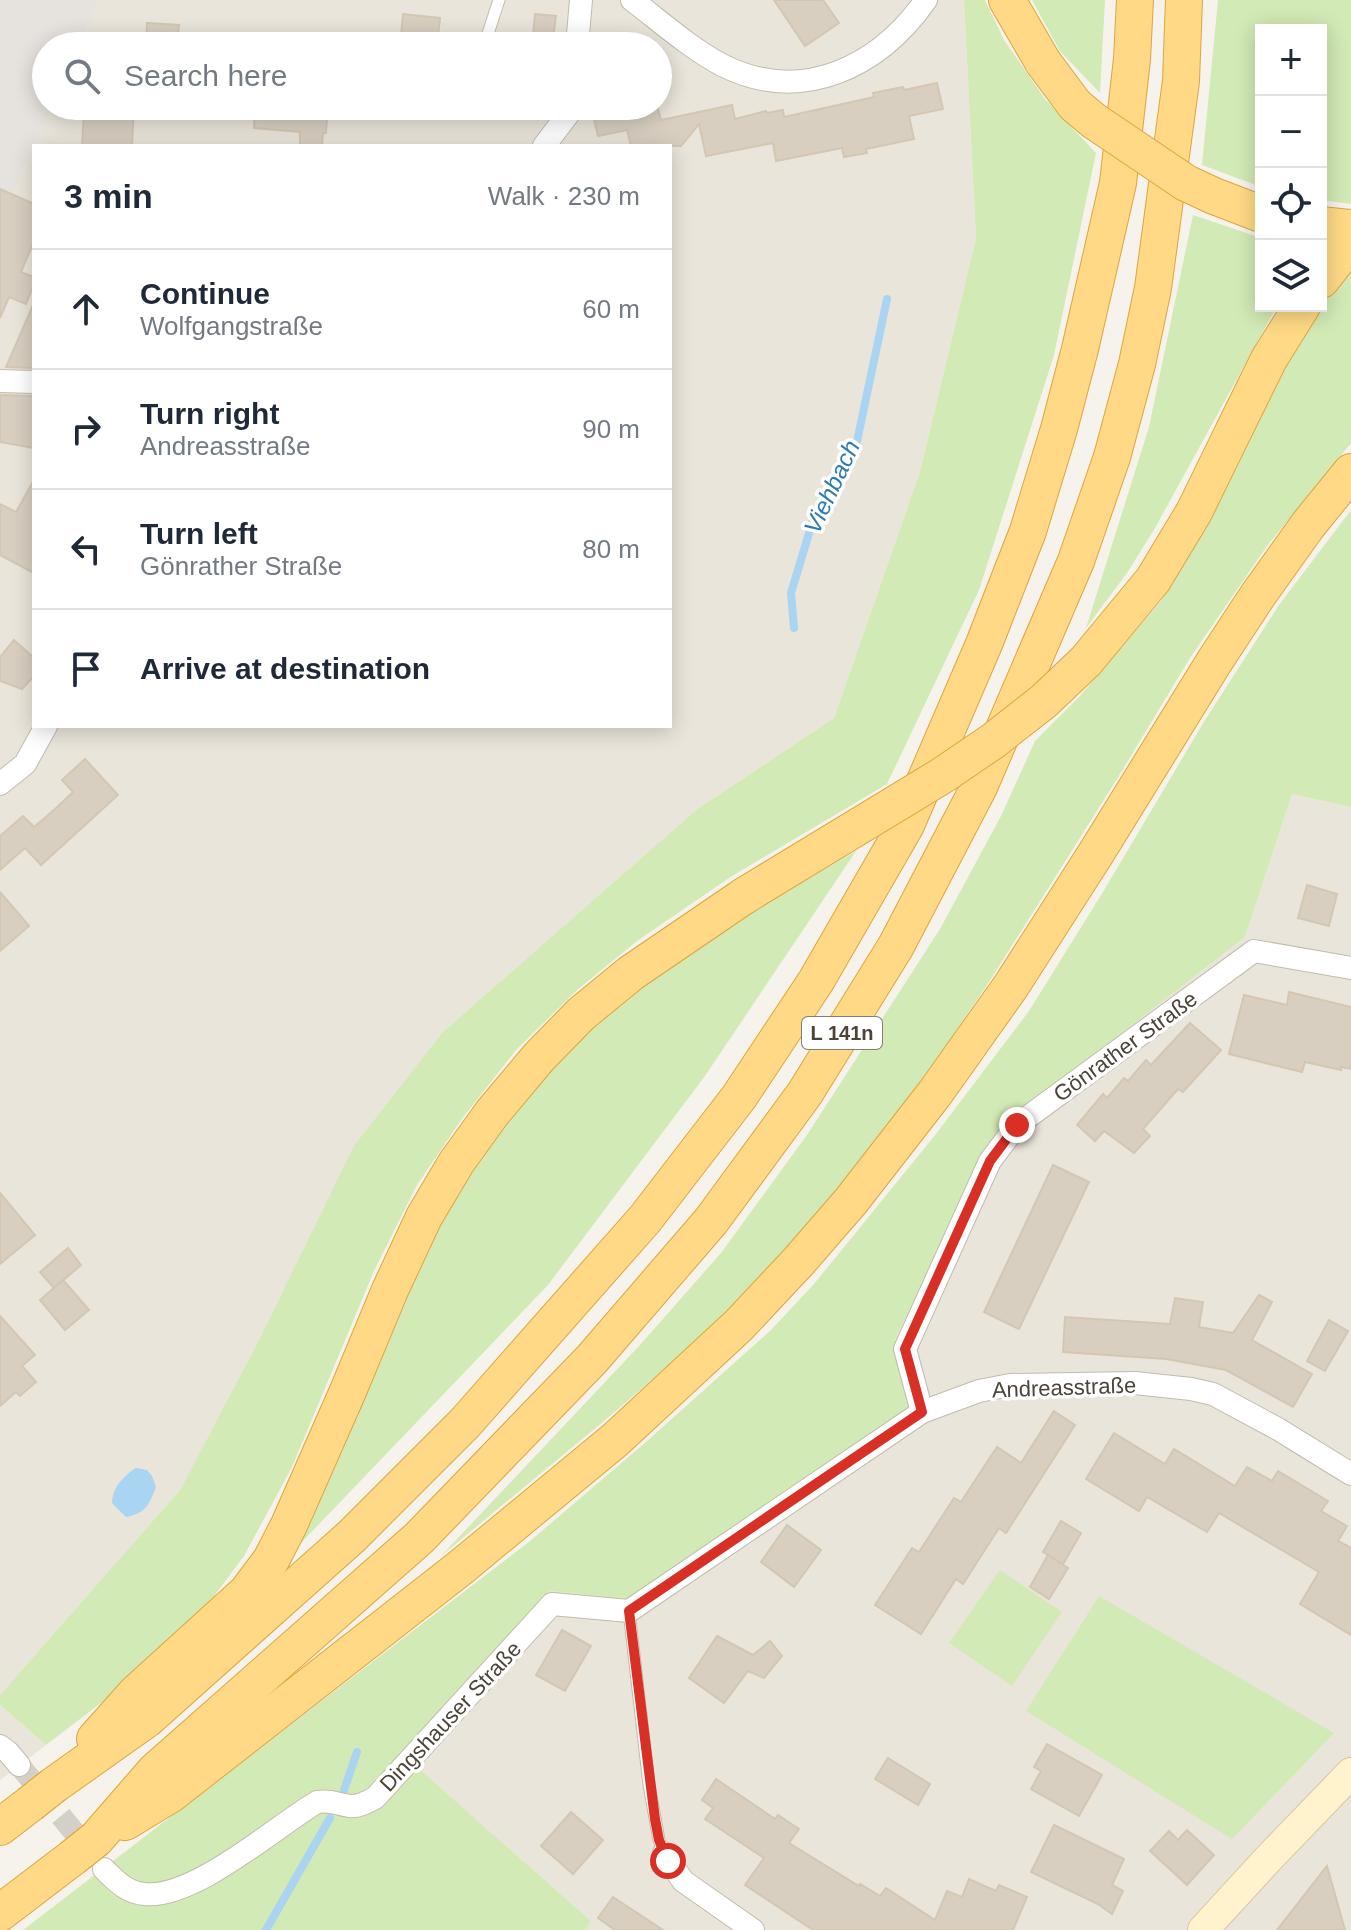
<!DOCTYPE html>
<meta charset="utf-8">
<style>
:root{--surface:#fff;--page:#f6f6f7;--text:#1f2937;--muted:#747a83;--line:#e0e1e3}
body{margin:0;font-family:Arial,sans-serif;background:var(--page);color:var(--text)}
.controls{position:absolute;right:24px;top:24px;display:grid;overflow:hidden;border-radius:0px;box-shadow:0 4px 20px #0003}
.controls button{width:72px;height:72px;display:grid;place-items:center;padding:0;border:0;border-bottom:2px solid var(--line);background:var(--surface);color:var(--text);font:40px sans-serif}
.stop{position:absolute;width:24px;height:24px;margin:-18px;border:6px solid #d93025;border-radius:50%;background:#fff}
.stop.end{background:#d93025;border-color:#fff;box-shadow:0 2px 8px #0008}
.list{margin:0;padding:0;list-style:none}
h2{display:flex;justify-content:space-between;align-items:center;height:104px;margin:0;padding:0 32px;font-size:34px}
h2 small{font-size:26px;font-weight:400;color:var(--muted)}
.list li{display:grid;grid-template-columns:52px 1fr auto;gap:24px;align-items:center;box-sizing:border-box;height:120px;padding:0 32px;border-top:2px solid var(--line)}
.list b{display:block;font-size:30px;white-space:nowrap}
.list p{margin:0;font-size:26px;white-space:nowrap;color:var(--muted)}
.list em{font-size:26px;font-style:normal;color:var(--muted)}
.icon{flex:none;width:44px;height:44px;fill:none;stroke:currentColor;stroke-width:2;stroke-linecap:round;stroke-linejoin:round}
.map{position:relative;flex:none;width:1351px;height:1930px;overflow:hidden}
.search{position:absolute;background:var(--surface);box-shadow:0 4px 20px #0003;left:32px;top:32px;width:640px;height:88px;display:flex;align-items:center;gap:20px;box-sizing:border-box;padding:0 28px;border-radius:44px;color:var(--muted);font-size:30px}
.panel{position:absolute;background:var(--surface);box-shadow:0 4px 20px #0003;left:32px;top:144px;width:640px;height:584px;border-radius:0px}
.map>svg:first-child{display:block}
.residential{fill:#eae5da;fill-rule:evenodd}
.industrial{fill:#e6e2dd}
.green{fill:#d2eab5}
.water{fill:#a9d4f2}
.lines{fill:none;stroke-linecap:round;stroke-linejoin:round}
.stream{stroke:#a9d4f2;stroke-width:8}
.building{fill:#d8cfc1;stroke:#d3c7b4;stroke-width:2}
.minor-tunnel{stroke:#d4d0c8;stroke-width:22;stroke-dasharray:22 11;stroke-linecap:butt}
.service-casing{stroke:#c2bbae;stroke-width:13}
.minor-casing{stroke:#c2bbae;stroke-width:24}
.secondary-casing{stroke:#d6c79b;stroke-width:32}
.trunk-casing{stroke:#e0a43c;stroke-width:38}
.service{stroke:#fff;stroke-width:11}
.minor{stroke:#fff;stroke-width:22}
.secondary{stroke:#fff3cd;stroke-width:30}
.trunk{stroke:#ffd985;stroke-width:36}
.trunk-bridge-casing{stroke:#e0a43c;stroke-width:38;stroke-linecap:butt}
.trunk-bridge{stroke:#ffd985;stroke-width:36}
.route{stroke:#d93025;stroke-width:10}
.labels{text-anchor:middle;stroke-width:7;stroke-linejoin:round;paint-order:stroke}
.shield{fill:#fff;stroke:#817c74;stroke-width:2}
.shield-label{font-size:20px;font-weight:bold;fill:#4b4439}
.street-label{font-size:22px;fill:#4b4439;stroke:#fff}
.water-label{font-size:24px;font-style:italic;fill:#2e7ab2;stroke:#fff}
</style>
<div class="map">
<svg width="1351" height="1930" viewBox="0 0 1351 1930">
<rect width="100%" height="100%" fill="#f6f3ec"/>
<g class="residential">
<path d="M0,0H964L976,238L920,472L834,718L696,810L443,1032L261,1336L180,1490L0,1695ZM46,46H658V106H46ZM34,146H670V726H34Z"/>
<path d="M1292,794L1351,807V1930H585L591,1921L401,1754L550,1591L627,1599L895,1340L975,1174L1009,1121L1245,937Z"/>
<path d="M0,1705L46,1745L0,1780Z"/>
</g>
<path class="industrial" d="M0,0H98L78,46H46V106H51L0,221Z"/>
<g class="green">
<path d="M964,0H985L1004,40L1045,99L1096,153L1054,355L979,590L887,784L732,876L637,941L577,990L516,1050L461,1120L417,1185L374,1271L292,1467L244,1556L214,1596L135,1677L46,1745L0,1705V1695L180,1490L261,1336L354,1146L443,1032L696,810L834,718L920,472L976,238Z"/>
<path d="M1032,0H1105L1100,93L1060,51Z"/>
<path d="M1218,0H1351V204L1321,200V30H1261V187L1202,165Z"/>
<path d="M1193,215L1261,238V306H1277L1155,528L1127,573L1086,628L1149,427Z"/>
<path d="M1351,262V443L1267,546L1190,658L1117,779L989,982L920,1084L851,1176L766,1275L689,1347L610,1416L441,1556L640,1345L721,1253L807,1135L940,929L1001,816L1035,741L1079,697L1162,600L1317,306H1321C1321,289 1341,274 1351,262Z"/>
<path d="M1351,510V807L1292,794L1245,937L1009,1121L975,1174L895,1340L915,1409L627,1599L550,1591L402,1754L591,1921L585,1930H23L529,1542L646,1442L770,1331L814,1284L936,1134L1029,1011L1103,892L1205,720L1279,605Z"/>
<path d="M856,851L705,1076L548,1285L300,1544L324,1481L405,1287L463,1184L525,1098L599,1020L669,963L753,911Z"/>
<path d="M1000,1570L1062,1612L1012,1686L949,1643Z"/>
<path d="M1099,1596L1334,1733L1232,1839L1026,1711Z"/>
</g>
<path class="water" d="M136,1468L147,1470L152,1476L156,1487C149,1505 146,1513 126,1517L112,1503C112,1489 123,1476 136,1468Z"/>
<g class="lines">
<g class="stream">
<path d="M794,628L791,593L813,520L856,446L887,299"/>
<path d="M344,1790L357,1752"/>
<path d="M266,1930L330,1818"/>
</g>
</g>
<g class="building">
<path d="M774,0H823L839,23L805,46Z"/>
<path d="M403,14L440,18L437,46H400Z"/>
<path d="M535,14L556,16L552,46H532Z"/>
<path d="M147,23L179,25L177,46H146Z"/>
<path d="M937,83L943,109L909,116L914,139L866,149L867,153L844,157L842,148L776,161L773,143L706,156L699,124L681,146H631L627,130L598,136L591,106H657L661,120L732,105L735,119L766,111L767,113L783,110L784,117L874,97L873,93L903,87L904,90Z"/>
<path d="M112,106H134L132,146H82L84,110L111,112Z"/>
<path d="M255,106H328L326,133H323L322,146H300V132L254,128Z"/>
<path d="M0,189L34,204V241L21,272L34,277V284L26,304L9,297L0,318Z"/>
<path d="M34,303V368L6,367Z"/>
<path d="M0,395L34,396V448L0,442Z"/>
<path d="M34,480V573L0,555V504L16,512Z"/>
<path d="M14,640L34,658V676L22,689L0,681V657Z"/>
<path d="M85,759L118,795L41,865L25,848L0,870V836L23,816L34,827L54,810L73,792L62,780Z"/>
<path d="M1307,885L1337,894L1329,926L1298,918Z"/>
<path d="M0,892L29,926L0,951Z"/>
<path d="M1289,992L1351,1007V1069L1341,1067V1070L1305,1062L1302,1072L1229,1054L1244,995L1287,1005Z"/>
<path d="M1190,1023L1221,1050L1183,1092L1178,1089L1143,1129L1150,1136L1134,1153L1104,1131L1095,1141L1077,1125L1103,1094L1107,1098L1124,1078L1128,1081L1146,1060L1151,1065Z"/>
<path d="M1053,1165L1089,1182L1019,1329L984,1312Z"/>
<path d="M0,1193L35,1235L0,1264Z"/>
<path d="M68,1248L81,1265L54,1288L40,1272Z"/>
<path d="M63,1280L89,1310L65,1330L40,1300Z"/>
<path d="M1259,1295L1272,1302L1252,1340L1312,1374L1293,1407L1226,1370L1166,1359L1063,1352L1065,1317L1170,1324L1175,1298L1203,1302L1199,1327L1233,1333Z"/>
<path d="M0,1316L35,1355L22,1366L36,1382L20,1396L16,1392L0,1406Z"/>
<path d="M1329,1320L1348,1331L1325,1371L1307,1361Z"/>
<path d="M1054,1411L1075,1425L1006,1533L999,1528L963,1584L956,1579L921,1634L875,1605L912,1548L919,1552L954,1498L961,1502L997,1447L1021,1463Z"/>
<path d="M1114,1433L1165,1464L1174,1449L1235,1486L1247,1467L1272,1481L1278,1471L1328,1501L1321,1511L1347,1526L1338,1541L1351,1548V1635L1300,1604L1319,1572L1219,1513L1207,1532L1147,1497L1139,1511L1086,1479Z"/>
<path d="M1061,1521L1081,1533L1063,1564L1043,1552Z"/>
<path d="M787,1525L821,1550L794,1587L761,1562Z"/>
<path d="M1048,1555L1068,1568L1049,1599L1030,1587Z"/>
<path d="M562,1630L591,1646L565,1691L536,1675Z"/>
<path d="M717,1636L753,1655L770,1641L782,1656L764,1678L748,1671L724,1703L689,1678Z"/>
<path d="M1047,1744L1102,1775L1079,1816L1031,1789L1041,1771L1034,1767Z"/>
<path d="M888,1758L930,1784L918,1805L875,1779Z"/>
<path d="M716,1779L775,1819L778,1815L799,1829L789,1843L859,1886L860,1884L880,1896L886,1888L935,1920L947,1891L962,1897L969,1879L996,1891L999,1885L1027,1897L1013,1930H813L745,1885L764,1858L705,1819L713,1808L702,1800Z"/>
<path d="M571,1812L603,1840L573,1874L541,1846Z"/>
<path d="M1054,1825L1124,1859L1112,1885L1123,1891L1112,1914L1098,1904L1031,1872Z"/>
<path d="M1187,1830L1214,1855L1187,1885L1150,1851L1169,1831L1178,1840Z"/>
<path d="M1327,1866L1345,1930H1277Z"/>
<path d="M613,1897L663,1930H615L598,1918Z"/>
</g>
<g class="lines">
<path class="minor-tunnel" d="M19,1765L93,1855"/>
<defs>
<g id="service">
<path d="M484,46L499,0"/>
<path d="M462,111L463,106"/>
<path d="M629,1611L649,1785L659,1840L664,1853"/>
</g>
<g id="minor">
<path d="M632,0C661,22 690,48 722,65C801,105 878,68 926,0"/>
<path d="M577,46L581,0"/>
<path d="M544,146L572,109L573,106"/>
<path d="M0,381L34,382"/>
<path d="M0,784L25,764L46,726"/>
<path d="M922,1412L905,1349L990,1161L1017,1125L1254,951L1351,968"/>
<path d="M0,1746L8,1752L19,1765"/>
<path d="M664,1853L683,1881L753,1930"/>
<path d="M104,1869C116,1881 127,1893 145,1894C194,1899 275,1827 317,1802C333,1800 336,1804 350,1806C359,1807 367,1802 375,1798L552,1604L629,1611L922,1412L979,1391L1010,1385L1135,1383L1191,1389L1213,1394L1278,1429L1351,1474"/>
</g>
<path id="secondary" d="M1203,1930L1269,1858L1351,1773"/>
<g id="trunk">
<path d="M1007,0L1043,62"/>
<path d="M1321,225L1351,228"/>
<path d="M1321,280L1351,242"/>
<path d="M1235,428L1269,359L1302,306"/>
<path d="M95,1739L136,1693L247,1592L271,1560L289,1525L348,1391L390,1290L424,1217L456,1163L492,1113L539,1057L581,1014L631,973L744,896"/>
<path d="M54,1785L147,1719L352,1536L465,1423L645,1219L739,1097L816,981L906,825L984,644L1028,531L1059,429L1080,349L1118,183L1132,59L1135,0"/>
<path d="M125,1822L171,1794L460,1568L615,1440L739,1325L799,1261L851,1201L935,1093L1011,986L1098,850L1214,662L1258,595L1308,525L1351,472"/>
<path d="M0,1827L30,1804"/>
<path d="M96,1839L155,1771L419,1538L592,1359L711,1221L805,1093L896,946L979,787L1076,561L1112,457L1137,364L1153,288L1181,81L1184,0"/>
<path d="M0,1913L72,1858"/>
</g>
</defs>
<use href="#service" class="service-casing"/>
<use href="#minor" class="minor-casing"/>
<use href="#secondary" class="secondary-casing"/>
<use href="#trunk" class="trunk-casing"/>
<use href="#service" class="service"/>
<use href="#minor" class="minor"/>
<use href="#secondary" class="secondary"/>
<use href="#trunk" class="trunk"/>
<defs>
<g id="trunk-bridge">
<path d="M1043,62L1075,105L1094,121L1186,183L1214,196L1261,214"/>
<path d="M744,896L943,775L993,741L1044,701L1086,661L1153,580L1194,512L1235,428"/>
<path d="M30,1804L54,1785"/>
<path d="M72,1858L96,1839"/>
</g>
</defs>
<use href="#trunk-bridge" class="trunk-bridge-casing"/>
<use href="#trunk-bridge" class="trunk-bridge"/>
</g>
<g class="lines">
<path class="route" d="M668,1861L659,1840L655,1819L629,1611L922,1412L905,1349L990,1161L1017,1125"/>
</g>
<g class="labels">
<rect class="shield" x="802" y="1017" width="80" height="32" rx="6"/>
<g class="shield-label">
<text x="842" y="1040">L 141n</text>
</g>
<g class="street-label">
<text transform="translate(1125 1046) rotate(-36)" y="8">Gönrather Straße</text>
<text transform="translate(1064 1387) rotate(-2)" y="8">Andreasstraße</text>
<text transform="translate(450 1716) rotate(-47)" y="8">Dingshauser Straße</text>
</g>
<g class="water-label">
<text transform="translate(832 487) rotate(-65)" y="8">Viehbach</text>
</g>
</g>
</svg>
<div class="controls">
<button>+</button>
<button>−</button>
<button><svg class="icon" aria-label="locate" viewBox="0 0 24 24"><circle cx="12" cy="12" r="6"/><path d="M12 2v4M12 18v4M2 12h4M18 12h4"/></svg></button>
<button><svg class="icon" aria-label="layers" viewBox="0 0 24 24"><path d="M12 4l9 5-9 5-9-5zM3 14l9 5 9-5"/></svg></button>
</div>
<div class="stop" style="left:668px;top:1861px"></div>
<div class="stop end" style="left:1017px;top:1125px"></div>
<div class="search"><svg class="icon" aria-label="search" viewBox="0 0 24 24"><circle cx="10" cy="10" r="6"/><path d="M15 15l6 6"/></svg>Search here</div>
<section class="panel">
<h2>3 min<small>Walk · 230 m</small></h2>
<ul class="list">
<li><svg class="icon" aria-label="ahead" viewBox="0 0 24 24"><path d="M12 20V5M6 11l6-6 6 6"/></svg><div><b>Continue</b><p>Wolfgangstraße</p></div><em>60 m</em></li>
<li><svg class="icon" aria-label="right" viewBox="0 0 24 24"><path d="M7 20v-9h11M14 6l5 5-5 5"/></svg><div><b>Turn right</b><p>Andreasstraße</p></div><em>90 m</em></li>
<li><svg class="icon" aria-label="left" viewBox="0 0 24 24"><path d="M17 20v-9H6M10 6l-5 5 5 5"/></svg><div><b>Turn left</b><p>Gönrather Straße</p></div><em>80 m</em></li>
<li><svg class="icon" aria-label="arrive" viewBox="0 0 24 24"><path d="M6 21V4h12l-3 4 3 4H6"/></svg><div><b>Arrive at destination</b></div></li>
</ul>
</section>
</div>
